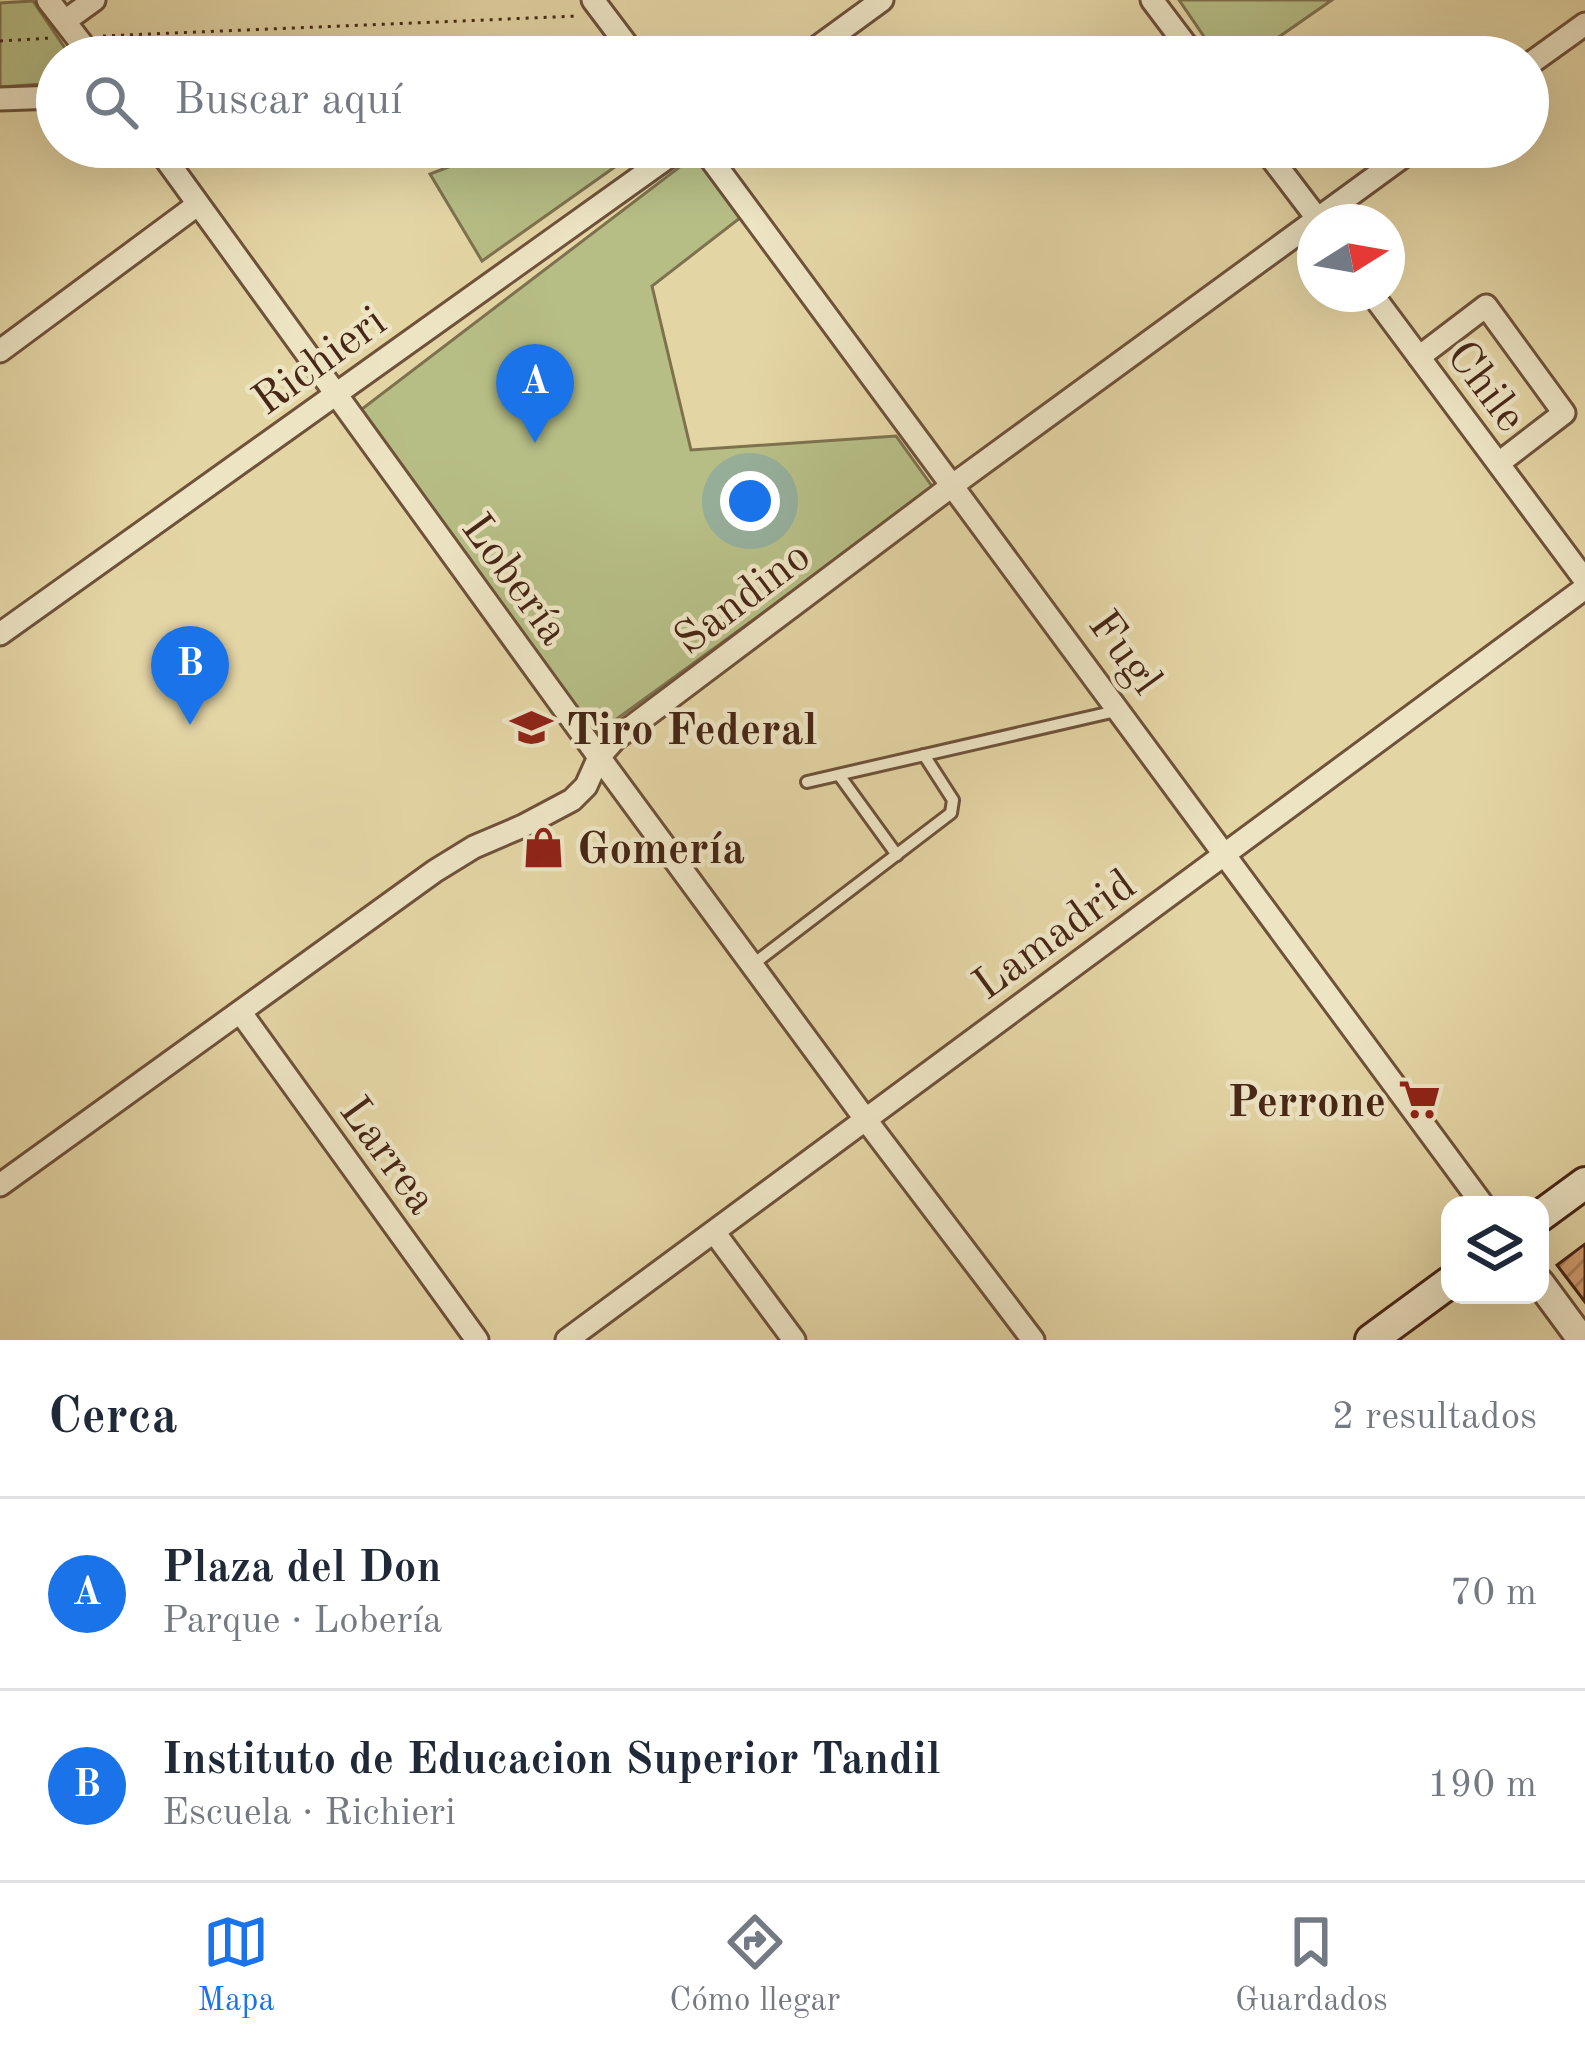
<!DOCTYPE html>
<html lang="es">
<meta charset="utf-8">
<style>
:root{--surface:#fff;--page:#f6f6f7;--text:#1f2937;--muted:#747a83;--line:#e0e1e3;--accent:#1a73e8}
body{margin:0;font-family:"Old Standard TT",serif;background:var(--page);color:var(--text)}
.controls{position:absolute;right:36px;bottom:36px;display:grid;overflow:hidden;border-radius:24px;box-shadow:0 12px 48px #0002}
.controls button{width:108px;height:108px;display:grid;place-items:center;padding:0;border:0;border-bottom:3px solid var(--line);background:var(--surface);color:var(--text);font:60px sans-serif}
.compass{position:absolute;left:1297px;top:204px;width:108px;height:108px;border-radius:50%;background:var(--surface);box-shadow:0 12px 48px #0002;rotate:79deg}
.you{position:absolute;left:750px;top:501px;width:42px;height:42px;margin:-30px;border:9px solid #fff;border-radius:50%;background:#1a73e8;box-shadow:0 0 0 18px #1a73e833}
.badge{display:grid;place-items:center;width:78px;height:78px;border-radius:50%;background:var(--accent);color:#fff;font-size:39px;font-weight:700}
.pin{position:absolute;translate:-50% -99px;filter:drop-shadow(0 3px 6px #0008)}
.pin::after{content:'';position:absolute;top:63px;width:42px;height:36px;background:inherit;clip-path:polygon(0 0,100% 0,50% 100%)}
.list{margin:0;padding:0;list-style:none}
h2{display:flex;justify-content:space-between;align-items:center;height:156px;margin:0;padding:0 48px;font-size:51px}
h2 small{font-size:39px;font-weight:400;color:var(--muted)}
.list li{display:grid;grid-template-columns:78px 1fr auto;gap:36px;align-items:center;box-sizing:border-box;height:192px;padding:0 48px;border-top:3px solid var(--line)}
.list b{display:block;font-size:45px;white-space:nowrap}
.list p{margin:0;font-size:39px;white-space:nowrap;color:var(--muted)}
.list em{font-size:39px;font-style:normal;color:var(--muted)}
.icon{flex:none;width:66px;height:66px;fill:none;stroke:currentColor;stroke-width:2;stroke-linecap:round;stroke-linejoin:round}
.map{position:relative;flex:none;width:1585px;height:1340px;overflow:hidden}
.search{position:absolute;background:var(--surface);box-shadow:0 12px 48px #0002;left:36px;right:36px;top:36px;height:132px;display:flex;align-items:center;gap:30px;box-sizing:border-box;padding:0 42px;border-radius:66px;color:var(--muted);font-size:45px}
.sheet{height:540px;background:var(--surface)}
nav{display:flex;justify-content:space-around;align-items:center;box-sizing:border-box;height:168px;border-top:3px solid var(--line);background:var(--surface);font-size:33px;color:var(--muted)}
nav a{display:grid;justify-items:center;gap:6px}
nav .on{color:var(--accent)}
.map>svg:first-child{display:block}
.green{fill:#b6bd85;stroke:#7e724e;stroke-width:3}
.building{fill:url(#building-hatch);stroke:#472716;stroke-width:3}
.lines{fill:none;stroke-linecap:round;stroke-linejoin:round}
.service-casing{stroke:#6e523a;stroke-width:16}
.minor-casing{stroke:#6e523a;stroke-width:27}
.tertiary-casing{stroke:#6e523a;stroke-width:33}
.secondary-casing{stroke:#472716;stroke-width:36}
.path{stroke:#472716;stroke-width:3;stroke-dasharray:3 6;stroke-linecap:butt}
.service{stroke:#ede4c4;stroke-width:10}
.minor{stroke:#ede4c4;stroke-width:21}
.tertiary{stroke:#ede4c4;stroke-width:27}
.secondary{stroke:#ede4c4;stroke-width:30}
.labels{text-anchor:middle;stroke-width:9;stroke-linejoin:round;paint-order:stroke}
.street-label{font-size:45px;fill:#472716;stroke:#ede4c4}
.poi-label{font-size:45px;font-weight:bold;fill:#472716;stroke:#ede4c4;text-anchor:start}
</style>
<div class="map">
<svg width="1585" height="1340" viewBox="0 0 1585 1340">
<defs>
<pattern id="building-hatch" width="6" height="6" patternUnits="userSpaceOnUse" patternTransform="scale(3)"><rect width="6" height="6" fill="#d49e71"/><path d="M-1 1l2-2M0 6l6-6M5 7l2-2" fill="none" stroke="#ae815c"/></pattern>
</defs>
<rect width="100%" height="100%" fill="#e4d5a5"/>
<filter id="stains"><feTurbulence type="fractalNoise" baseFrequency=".00167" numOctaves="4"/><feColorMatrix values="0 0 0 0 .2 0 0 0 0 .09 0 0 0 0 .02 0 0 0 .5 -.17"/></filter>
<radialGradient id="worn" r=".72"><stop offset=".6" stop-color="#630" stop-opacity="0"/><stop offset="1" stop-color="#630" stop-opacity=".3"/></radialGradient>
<g class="green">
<path d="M1179,0H1332L1250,57H1218Z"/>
<path d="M33,1L71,57H57V83L0,87V3Z"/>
<path d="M457,147H643L482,261L430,174L459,163Z"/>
<path d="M694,156L740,218L652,286L691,450L896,436L934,489L596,734L358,412Z"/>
</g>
<path class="building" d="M1585,1244V1302L1557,1265Z"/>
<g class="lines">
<defs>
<g id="service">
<path d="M839,775L897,855"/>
<path d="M807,782L1116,711"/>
<path d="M752,965L951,813L953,800L924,755"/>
</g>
<g id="minor">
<path d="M48,0L92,57"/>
<path d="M593,0L636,57"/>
<path d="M1152,0L1195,57"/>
<path d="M65,21L94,0"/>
<path d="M804,57L882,0"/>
<path d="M1528,65L1585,24"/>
<path d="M0,99L57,97"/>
<path d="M157,147L599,757L866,1120L1033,1340"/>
<path d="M702,147L1483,1205"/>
<path d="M1263,147L1320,222"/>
<path d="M1372,294L1585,580"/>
<path d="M0,351L197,205"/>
<path d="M1419,357L1486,306L1564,413L1499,463"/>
<path d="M0,634L682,147"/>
<path d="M241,1013L477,1340"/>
<path d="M0,1185L435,871L474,847L523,826L572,800L586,786L599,757L614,740L953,485L1416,147"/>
<path d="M714,1232L794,1340"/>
<path d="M567,1340L1585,588"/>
</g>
<path id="tertiary" d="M1540,1283L1582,1340"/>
<g id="secondary">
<path d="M1540,1216L1585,1183"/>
<path d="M1371,1340L1450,1282"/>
</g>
</defs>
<use href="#service" class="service-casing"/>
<use href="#minor" class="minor-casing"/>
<use href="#tertiary" class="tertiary-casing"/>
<use href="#secondary" class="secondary-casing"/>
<g class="path">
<path d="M103,36L579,16"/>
<path d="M0,41L51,38"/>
</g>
<use href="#service" class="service"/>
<use href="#minor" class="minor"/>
<use href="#tertiary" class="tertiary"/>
<use href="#secondary" class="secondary"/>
</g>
<defs>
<symbol id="school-bare" viewBox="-9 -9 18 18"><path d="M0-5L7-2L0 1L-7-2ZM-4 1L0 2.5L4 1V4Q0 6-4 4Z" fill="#8f2418" stroke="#ede4c4" stroke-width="2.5" paint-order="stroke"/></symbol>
<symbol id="shop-bare" viewBox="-9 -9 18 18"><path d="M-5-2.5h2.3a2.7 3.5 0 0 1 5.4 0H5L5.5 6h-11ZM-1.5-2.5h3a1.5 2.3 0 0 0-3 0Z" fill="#8f2418" stroke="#ede4c4" stroke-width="2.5" paint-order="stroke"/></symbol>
<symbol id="supermarket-bare" viewBox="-9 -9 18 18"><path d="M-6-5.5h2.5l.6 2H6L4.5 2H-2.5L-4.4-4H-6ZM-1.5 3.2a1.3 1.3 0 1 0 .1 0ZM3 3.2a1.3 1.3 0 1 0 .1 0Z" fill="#8f2418" stroke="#ede4c4" stroke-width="2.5" paint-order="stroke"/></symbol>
</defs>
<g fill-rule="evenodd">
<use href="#school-bare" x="502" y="698" width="59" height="59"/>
<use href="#shop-bare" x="514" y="818" width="59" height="59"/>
<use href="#supermarket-bare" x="1390" y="1070" width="59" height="59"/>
</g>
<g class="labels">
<g class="street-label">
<text transform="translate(318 359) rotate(-36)" y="16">Richieri</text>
<text transform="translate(1488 385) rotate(53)" y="16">Chile</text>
<text transform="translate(517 578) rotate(54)" y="16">Lobería</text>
<text transform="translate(741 596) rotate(-37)" y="16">Sandino</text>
<text transform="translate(1127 651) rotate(54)" y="16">Fugl</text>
<text transform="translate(1053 933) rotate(-36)" y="16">Lamadrid</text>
<text transform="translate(390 1154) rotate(54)" y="16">Larrea</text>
</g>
<g class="poi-label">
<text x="566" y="744">Tiro Federal</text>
<text x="577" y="863">Gomería</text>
<text x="1386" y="1116" text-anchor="end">Perrone</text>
</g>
</g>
<rect width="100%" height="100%" filter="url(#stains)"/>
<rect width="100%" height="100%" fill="url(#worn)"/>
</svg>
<div class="controls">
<button><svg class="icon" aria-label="layers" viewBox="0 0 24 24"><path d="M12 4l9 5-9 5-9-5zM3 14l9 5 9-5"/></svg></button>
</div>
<svg class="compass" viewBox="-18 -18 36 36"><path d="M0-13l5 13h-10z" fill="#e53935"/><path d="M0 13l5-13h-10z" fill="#747a83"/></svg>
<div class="you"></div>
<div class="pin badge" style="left:535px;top:443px">A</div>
<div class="pin badge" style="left:190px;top:725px">B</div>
<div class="search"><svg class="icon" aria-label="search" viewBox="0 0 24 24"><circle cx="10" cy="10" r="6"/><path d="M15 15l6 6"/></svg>Buscar aquí</div>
</div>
<section class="sheet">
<h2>Cerca<small>2 resultados</small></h2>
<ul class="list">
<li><span class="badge">A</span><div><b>Plaza del Don</b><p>Parque · Lobería</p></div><em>70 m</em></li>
<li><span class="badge">B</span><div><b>Instituto de Educacion Superior Tandil</b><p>Escuela · Richieri</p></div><em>190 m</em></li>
</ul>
</section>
<nav>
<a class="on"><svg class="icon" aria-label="map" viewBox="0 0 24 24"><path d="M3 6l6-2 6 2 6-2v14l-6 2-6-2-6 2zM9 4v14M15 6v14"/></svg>Mapa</a>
<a><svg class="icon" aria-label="directions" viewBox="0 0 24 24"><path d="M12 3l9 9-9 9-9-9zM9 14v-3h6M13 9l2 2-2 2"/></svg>Cómo llegar</a>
<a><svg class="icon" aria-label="saved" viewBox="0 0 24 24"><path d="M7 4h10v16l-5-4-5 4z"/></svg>Guardados</a>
</nav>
